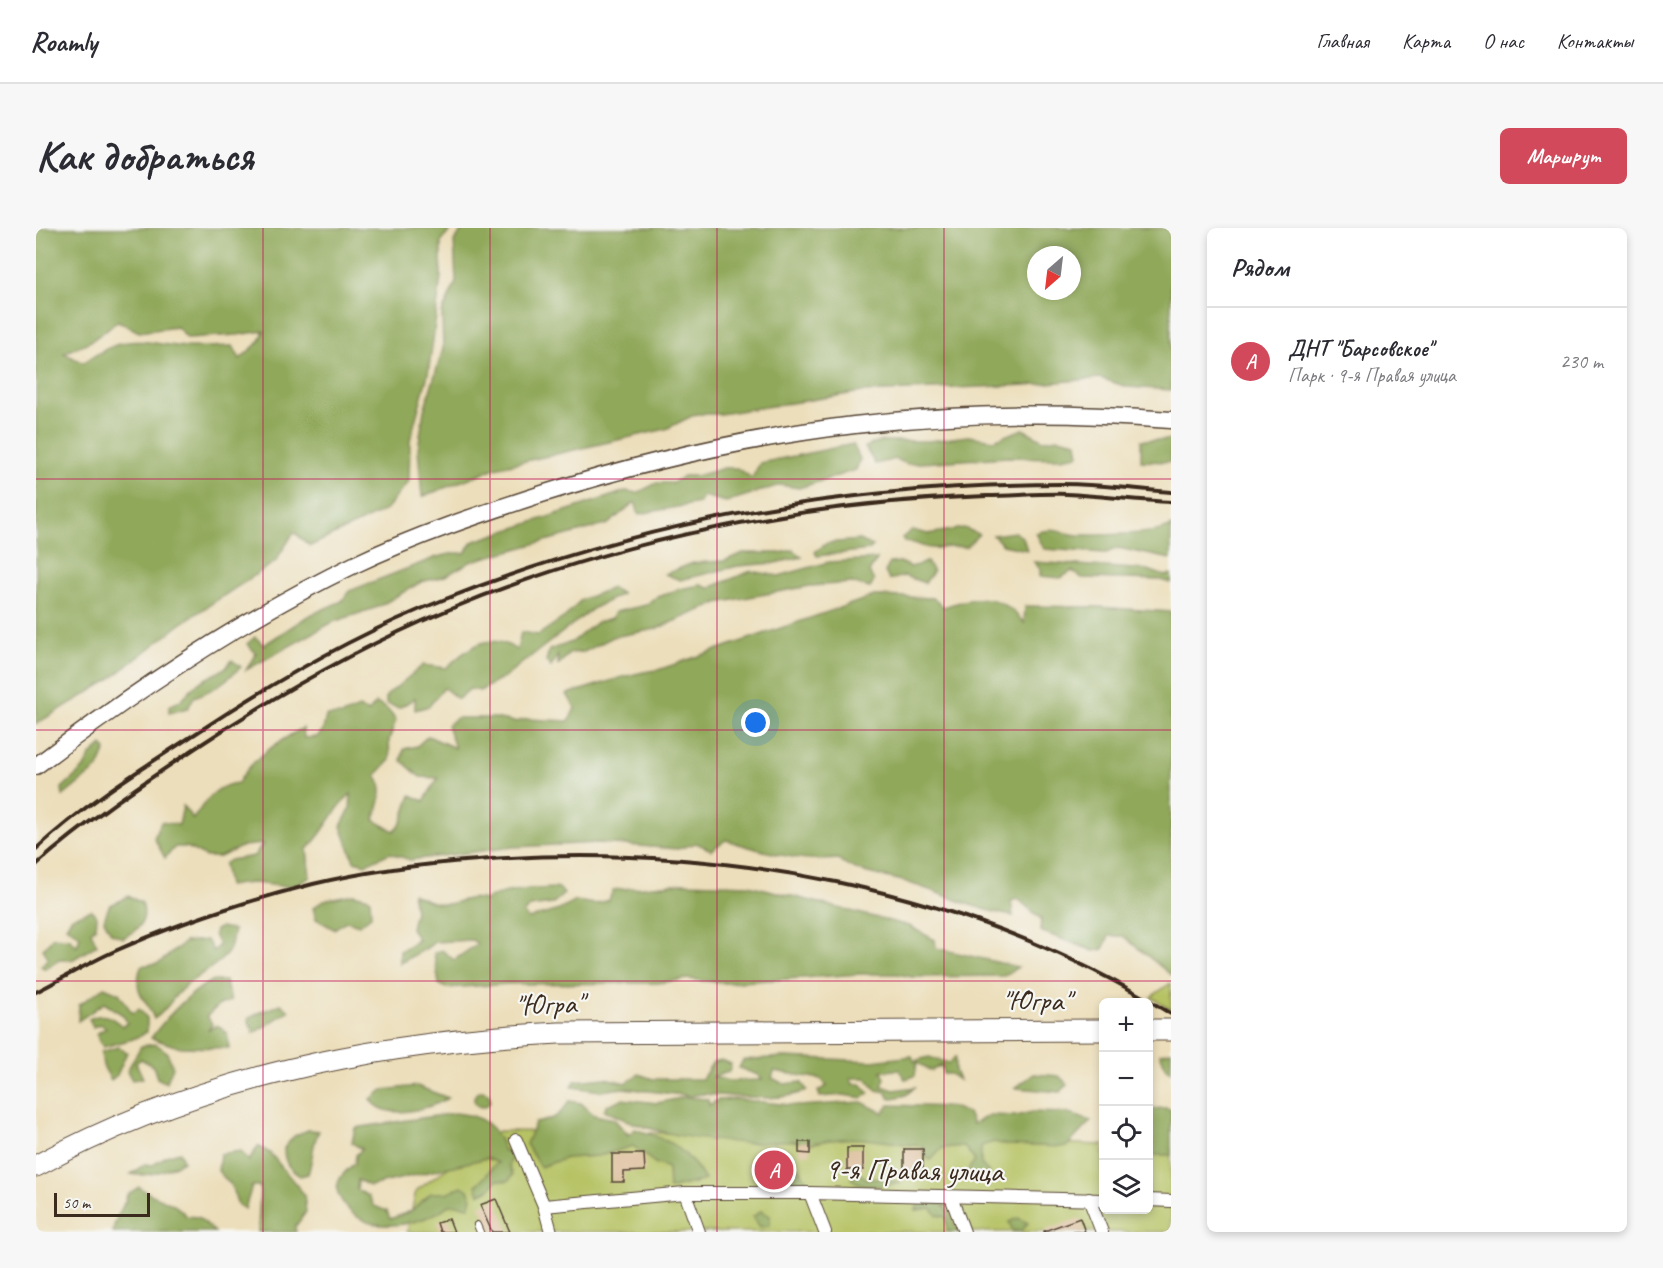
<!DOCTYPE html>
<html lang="ru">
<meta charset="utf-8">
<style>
:root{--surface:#fff;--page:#f7f7f7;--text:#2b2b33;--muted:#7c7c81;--line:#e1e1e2;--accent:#d1495b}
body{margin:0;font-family:Caveat,sans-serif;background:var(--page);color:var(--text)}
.controls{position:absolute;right:18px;bottom:18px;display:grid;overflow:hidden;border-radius:9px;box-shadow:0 3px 9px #0003}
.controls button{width:54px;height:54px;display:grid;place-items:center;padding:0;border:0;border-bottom:2px solid var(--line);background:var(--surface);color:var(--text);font:30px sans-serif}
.compass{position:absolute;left:991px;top:18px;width:54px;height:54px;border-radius:50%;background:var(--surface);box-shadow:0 3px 9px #0003;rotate:208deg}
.scale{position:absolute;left:18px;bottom:15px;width:96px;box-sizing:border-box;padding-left:6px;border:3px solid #3b2a1e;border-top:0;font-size:16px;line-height:21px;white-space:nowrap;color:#3b2a1e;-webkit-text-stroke:4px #f6f6f2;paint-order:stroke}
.you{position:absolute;left:720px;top:495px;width:21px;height:21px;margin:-15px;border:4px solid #fff;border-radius:50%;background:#1a73e8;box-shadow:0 0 0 9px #1a73e833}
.badge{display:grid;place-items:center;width:39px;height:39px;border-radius:50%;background:var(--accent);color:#fff;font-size:20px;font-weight:700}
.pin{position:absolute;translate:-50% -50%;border:3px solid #fff;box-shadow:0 2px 6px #0006}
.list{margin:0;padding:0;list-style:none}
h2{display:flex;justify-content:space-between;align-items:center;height:78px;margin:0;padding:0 24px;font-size:26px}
h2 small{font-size:20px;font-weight:400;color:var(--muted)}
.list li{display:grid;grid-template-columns:39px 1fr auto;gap:18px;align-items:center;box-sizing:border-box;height:108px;padding:0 24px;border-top:2px solid var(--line)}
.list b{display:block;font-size:22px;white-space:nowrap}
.list p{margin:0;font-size:20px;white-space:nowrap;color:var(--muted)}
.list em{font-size:20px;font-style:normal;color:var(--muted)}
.icon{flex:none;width:33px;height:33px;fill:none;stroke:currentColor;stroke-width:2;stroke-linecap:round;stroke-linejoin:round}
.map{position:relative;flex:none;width:1135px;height:1004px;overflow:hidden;border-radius:9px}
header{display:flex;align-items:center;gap:36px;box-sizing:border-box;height:84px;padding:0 30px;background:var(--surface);border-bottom:2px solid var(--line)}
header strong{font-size:28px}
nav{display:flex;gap:33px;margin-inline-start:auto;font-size:21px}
.intro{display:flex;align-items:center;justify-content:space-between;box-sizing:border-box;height:144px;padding:0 36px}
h1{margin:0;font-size:42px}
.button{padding:15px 27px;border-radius:9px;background:var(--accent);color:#fff;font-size:21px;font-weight:700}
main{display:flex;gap:36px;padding:0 36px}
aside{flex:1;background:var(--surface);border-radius:9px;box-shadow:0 3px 9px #0003}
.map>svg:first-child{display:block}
.green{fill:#b6c264;stroke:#787641;stroke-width:1.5}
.forest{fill:#90a85a;stroke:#66693c;stroke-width:1.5;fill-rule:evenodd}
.building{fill:#dbb994}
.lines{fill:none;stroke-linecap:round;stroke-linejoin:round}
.lane-casing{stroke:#564535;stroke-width:8}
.street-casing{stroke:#564535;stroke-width:14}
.secondary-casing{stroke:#564535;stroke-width:19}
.highway-casing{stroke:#564535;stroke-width:23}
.lane{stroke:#fff;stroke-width:6}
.street{stroke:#fff;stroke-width:12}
.secondary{stroke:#fff;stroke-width:16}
.highway{stroke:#fff;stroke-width:21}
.rail{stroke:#3b2a1e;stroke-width:4}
.grid{fill:none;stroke:#c2185b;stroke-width:1.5;stroke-opacity:0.55}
.labels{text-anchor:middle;stroke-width:4.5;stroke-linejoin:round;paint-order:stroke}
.street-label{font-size:30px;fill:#3b2a1e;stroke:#f6f6f2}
</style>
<header>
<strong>Roamly</strong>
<nav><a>Главная</a><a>Карта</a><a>О нас</a><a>Контакты</a></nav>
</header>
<div class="intro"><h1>Как добраться</h1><a class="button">Маршрут</a></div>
<main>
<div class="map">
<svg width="1135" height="1004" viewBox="0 0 1135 1004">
<rect width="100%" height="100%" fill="#f6f6f2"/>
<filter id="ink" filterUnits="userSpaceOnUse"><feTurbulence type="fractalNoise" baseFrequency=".0167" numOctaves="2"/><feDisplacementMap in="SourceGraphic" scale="12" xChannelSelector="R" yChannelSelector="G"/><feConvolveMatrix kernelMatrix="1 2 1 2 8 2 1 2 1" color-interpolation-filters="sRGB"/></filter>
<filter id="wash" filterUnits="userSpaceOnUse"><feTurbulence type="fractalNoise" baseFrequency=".008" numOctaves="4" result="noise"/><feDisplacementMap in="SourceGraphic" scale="24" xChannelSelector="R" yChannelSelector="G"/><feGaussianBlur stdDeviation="1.35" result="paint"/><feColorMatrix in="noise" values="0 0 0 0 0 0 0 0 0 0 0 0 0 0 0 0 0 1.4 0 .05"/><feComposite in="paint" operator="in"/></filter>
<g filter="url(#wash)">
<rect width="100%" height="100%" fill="#ecdeba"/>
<g class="green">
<path d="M1135,755V782L1115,769Z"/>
<path d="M462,903L775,907L1067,917L1068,982H1112L1113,919L1135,921V1004H371L380,963Z"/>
</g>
<g class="forest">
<path d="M0,0H416L405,14V48L397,112L392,146L374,212L373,253L350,282L274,318L258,304L239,334L146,395L72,453L0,496ZM82,93L103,104L141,99L151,110L201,107L228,103L224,113L204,131L197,118C182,118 165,120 150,119C100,114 92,104 47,135L28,125L55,113Z"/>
<path d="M428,0H1135V162L1091,159L1064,150L991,157L826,164L684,186H660L630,201L459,240L386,269L382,221L388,182L407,121L406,85L420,54L418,13ZM1000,27H1036V63H1000Z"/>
<path d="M987,201L1007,212L1023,210L1041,214L1043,227L1025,230L971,229L871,236L860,231L839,236L829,219L844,213H893L932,208L958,212Z"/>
<path d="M1105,212H1135V234L1105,233Z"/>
<path d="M817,216L824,231L820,242L763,260L744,257L690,274L667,268L663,275L603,286L599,274L572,296L436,333L409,348L385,354L342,379L297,394L210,442L220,425L211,416L219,409L228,417L272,388L306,373L313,363L401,329L419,325H429L436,314L590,263L601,265L621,255H637L647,248H660L688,240H701L716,250L724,235Z"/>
<path d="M1135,298V331L1082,320L1070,325L1008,321L1000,305C1020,298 1027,307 1046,307C1064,307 1122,307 1135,298Z"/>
<path d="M928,300L943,306L930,319C917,317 908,321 896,320C885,320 880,313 869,314L866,310L876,302L892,306Z"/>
<path d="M979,304L987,310L991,322L967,317L957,307Z"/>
<path d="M823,312L837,318L833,322L781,328L779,324L791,315Z"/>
<path d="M757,322L766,329L739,335L702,338L644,352L629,346L657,335L688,333L707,325H744Z"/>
<path d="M841,331L833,344L838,353L834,360L816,355L774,358L681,375L620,401L577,409L548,424L534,425L522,437V427L515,439L510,433L513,422L536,414L561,394L576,390L579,384L610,377L617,371L643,361L665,357L673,360L715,343L743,348L793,334Z"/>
<path d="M864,334L875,339L891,334L897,344L889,355L869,348L853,352L849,344L854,335Z"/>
<path d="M998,334L1112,342L1129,348L1135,346V355L1124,352L1046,350L1036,343L1025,350L1004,348V341Z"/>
<path d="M576,360L586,366L558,380L468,449L444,463L434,461L422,471L408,460L393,478L379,482V470L363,480L350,476V468L387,437L410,440C433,420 451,402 481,422L485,404L502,407L530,388L545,372Z"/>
<path d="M838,368L897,370L908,379C944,367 963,364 988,395L989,378L1061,379L1135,384V747L1087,708H1073L1067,721L1058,723L1004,703L1005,691L982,671L975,673L977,688C939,682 904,664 867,653C845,647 821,646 802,631C766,635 725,623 690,612L675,622L660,615L642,621L563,615L477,619L374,632L354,625L330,636L318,633L305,598L314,581L315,566C297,581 289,605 271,621L274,649C254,665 240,656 217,655C209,655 200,657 192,658L188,636L194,632L218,628L227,616L207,618L184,629H170L151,619H139L129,630L118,610L125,594L143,597L147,578L157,591C168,575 180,556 202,555C216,530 243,513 267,500L268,510L281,509L287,502L290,488L306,487L323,480L333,484L340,475L351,481L360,492L353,512L354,532L340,547C350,562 343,576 338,592L358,603L366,594L375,567L388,573L402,550L384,549L365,532L368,521L381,518L392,508L419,520L411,497L421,490H458L479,494L491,491L533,493L539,480L531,466C562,458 591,445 622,442Z"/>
<path d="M196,432L205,439C190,453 177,463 158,469L152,480L133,485V478C151,471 147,467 160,457C172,447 187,446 196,432Z"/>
<path d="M66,517L70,522L62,540L27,568L26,560L47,541L55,527Z"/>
<path d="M647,655L713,657L873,698L899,712L900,720L982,739L968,748L876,749L862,746H825L689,755L652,751L621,755L472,756L410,760L403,756L398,725L406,722L418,732L441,716L436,712L398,714C388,725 375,726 364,736V723L382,712L375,700L379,683L376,665C388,671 403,679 417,675C434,671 430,669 449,672C466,661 502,661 523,660L528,666L516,676L494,679L487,685L492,691L523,682L540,673L559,676L573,672L577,662Z"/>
<path d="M317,666L334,670L335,688L323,697L310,693L298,701L280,691L277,680L288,672Z"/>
<path d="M92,668L106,675C112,694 103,701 87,710L75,705L68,692L73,678Z"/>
<path d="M55,682L61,688L60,699L55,704L61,717L36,732H23L9,741L5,738L12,730L7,721L17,709L34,711L41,718L44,708L30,698L36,689Z"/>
<path d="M185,699L198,702C196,708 196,715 194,720C189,735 155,750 144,763C134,773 130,783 118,791C110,767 96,768 105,738L123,735L149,714L171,712L177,723L183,717L178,707L179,702Z"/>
<path d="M175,753H189L195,773L183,777L171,788L176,796L172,802L181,797L191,805L193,820L142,819L115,810C132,787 150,768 175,753Z"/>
<path d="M68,759L83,765L96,785L103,781L111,790V804L97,811L67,819L60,806L70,800L64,796L57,799L53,791C67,784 75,788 86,798L91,795L87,787L68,775L42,793L43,777Z"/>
<path d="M245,776L253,783L218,805L212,791C226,781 232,783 245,776Z"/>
<path d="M120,816L131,824L137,839L130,855L121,850L117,838L105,831L100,835L107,850L96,852L91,843L105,818Z"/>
<path d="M82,819L91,824L81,847L75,852L67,838L65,824Z"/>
<path d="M1135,823V844L1130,841L1124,825Z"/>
<path d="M876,828L878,833L893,829L913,835L919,829V843L923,852L914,846H907L906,837L895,843L881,834L879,848L869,851L863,842L845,843L849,850L846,858L858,862L879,859L870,867L854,871L850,864L840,862L830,850H814L817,856H825L833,865L827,870L807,867L784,869L782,863L791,858L785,851L738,843L736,850L748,856L765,854L771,862C745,876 695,867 665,866L655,868L587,860L565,863L536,859L539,853L569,850L590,855L603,846L617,851H666L677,834L686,832L695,836L693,844L677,849L693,853L726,852L722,847L703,840L707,832L748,829L837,833Z"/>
<path d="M998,846L1023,848L1031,856L1025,864L979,860Z"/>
<path d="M381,858L412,870C393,881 349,894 335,871L347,862Z"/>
<circle cx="446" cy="871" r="8"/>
<path d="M649,869L672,871L673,877L682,872L699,871L763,878L826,874L847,885L853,877L916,879L932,885L937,896L954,887L980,888L996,884L1031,885L1055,893L1030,919L970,917L958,914L945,918V936L953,945L942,954L934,947L933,940L939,933L928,918L906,920L895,932L889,929L886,918C844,914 815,904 772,917C753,908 733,916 713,915C662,912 613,906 568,882L571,877L586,871L621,875Z"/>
<path d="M533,873L545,875L558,887L578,891L592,907L599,901C634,912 650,920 669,952L633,961L632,940L619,935L597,918L563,928L530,930L504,939L490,916L499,895C516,892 524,889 533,873Z"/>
<path d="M1131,880L1135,882V927H1118L1113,924V881Z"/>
<path d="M419,885C445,887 460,897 468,923L477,927L473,937L477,947L472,953L461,952L454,961L443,966L440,957C451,951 451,941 462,935L451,930L334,958L322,952L321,962L333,968L338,978L351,983L354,991L375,983L395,965H410L426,958L432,962L436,970L433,979C428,978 419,975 414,977C410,978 406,982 403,984C362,1004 320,1004 302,966C298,952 310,943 319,935L320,927L326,921L316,915L319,900Z"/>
<path d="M272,902L283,903C276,916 277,931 272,946L264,948C252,940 248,934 248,920L258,908Z"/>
<path d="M222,918L234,925L268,966L270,984L259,999L260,1004H222L224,958H216L209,981L202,977L195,957L182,943L184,926L205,923L213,933Z"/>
<path d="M144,924L147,933C131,942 113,950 95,946L109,936L117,937L130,928Z"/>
<path d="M755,938H762L772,955L761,956L751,952L759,948Z"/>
<path d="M823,945L831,951H849L866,955C851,957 826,962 815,950Z"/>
<path d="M103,959C118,971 139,972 150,988L162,989L179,1004H77C78,989 88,981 91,967Z"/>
<path d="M883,973L908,977L923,1004H912L910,989L901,987L895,980L880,982Z"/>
<path d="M725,983L734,988V998L724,999L717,989Z"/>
<path d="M982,990L992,995L985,1003H977L973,994Z"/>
</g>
<g id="blocks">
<g class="building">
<path d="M763,914H774V926L763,925Z"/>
<rect x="811" y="920" width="16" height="22"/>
<rect x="868" y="921" width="19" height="21"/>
<path d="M576,926H608L609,943L588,944V954H576Z"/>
<path d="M460,971L474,1004H456L444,977Z"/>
<path d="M1044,990L1049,1004H1008V1003Z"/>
<path d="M413,991L418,1004H404L401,995Z"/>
</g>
</g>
</g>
<g filter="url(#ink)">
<use href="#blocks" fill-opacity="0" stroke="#564535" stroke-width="1.5"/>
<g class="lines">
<defs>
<path id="lane" d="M441,997L444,1004"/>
<g id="street">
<path d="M480,912L508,978L515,1004"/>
<path d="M649,965L663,1004"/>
<path d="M774,965L789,1004"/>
<path d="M915,969L928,1004"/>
<path d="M1053,971L1066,1004"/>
<path d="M1112,972L1135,973"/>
<path d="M508,978L649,965H774L1068,972"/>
</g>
<path id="secondary" d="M0,538C100,462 207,390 320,336C381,307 444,286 509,265C718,199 916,174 1135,192"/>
<g id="highway">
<path d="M1112,802H1135"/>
<path d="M0,938C163,849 340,814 523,805L1068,802"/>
</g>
</defs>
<use href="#lane" class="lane-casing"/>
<use href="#street" class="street-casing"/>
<use href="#secondary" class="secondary-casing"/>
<use href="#highway" class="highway-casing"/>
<use href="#lane" class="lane"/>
<use href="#street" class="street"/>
<use href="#secondary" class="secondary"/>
<use href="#highway" class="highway"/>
<g class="rail">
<path d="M0,621C47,577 105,541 159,506C234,456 322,405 407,372C608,292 809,257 1025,256C1061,256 1099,261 1135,264"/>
<path d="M0,637C49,594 104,557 158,521C238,468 323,419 412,382C581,311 768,274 951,268C977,268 1004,265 1031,266C1065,268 1100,272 1135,274"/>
<path d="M0,764C26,751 52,735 79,723C142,695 210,673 277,656C331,643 387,636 442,632C680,614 931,658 1135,786"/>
</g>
</g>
</g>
<path class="grid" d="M227,0V1004M454,0V1004M681,0V1004M908,0V1004M0,251H1135M0,502H1135M0,753H1135"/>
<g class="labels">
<g class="street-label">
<text x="1000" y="782">"Югра"</text>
<text transform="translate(513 776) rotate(-2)" y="10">"Югра"</text>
<text transform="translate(878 942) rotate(1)" y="10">9-я Правая улица</text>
</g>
</g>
</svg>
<div class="controls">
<button>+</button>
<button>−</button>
<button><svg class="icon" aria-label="locate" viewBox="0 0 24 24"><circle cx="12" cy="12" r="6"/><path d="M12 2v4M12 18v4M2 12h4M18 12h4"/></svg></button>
<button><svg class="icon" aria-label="layers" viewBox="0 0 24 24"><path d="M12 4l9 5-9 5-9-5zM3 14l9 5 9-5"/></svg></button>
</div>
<svg class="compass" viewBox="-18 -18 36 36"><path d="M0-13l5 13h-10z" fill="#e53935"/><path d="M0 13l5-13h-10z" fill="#7c7c81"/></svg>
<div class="scale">50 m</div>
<div class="you"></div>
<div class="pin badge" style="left:738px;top:942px">A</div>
</div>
<aside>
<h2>Рядом<small></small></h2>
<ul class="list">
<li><span class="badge">A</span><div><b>ДНТ &quot;Барсовское&quot;</b><p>Парк · 9-я Правая улица</p></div><em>230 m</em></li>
</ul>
</aside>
</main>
